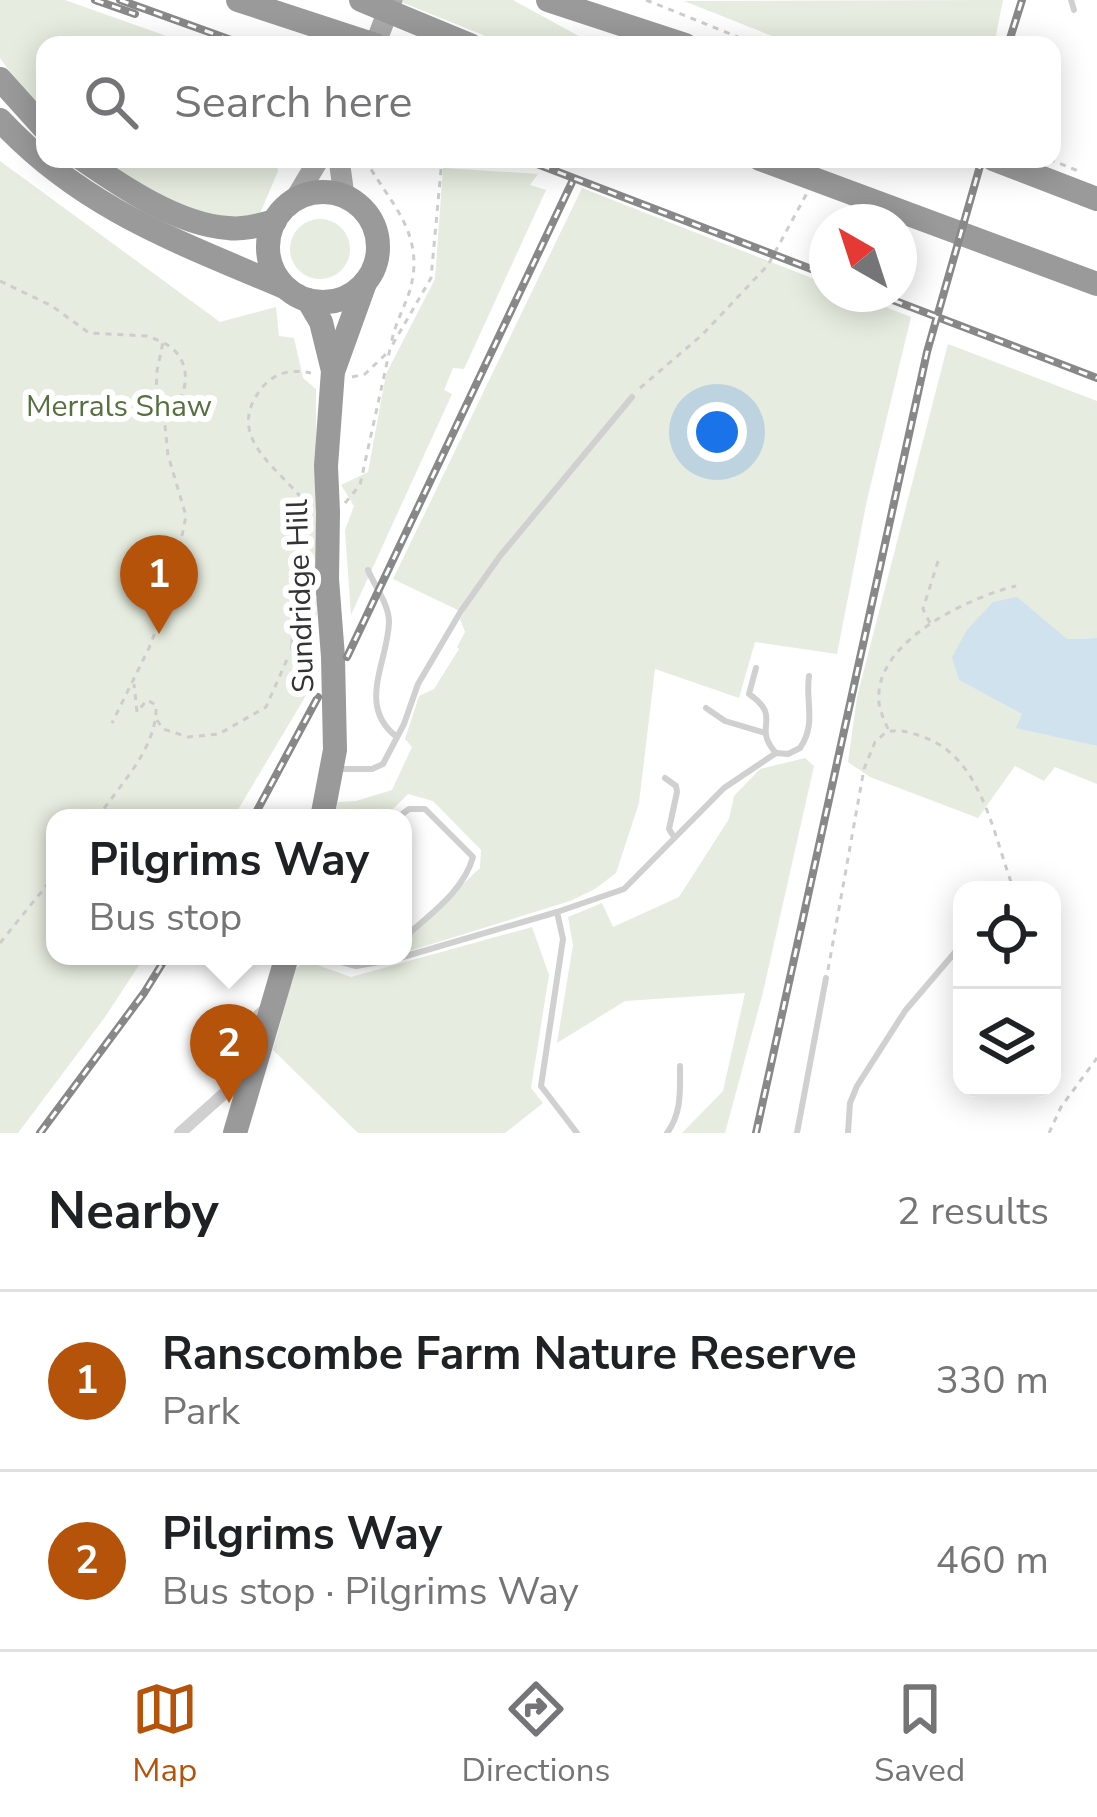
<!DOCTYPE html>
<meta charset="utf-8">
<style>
:root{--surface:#fff;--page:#f2f2f2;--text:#202124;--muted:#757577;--line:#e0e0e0;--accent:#b45309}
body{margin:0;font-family:"Nunito Sans",sans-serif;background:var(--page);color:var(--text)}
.controls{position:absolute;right:36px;bottom:36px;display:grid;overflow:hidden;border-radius:24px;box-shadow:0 6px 30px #0003}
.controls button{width:108px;height:108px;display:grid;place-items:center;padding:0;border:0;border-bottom:3px solid var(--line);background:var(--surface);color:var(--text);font:60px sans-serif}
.compass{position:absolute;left:809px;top:204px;width:108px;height:108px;border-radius:50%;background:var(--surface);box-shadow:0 6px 30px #0003;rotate:321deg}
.you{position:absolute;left:717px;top:432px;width:42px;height:42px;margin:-30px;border:9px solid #fff;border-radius:50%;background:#1a73e8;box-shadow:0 0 0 18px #1a73e833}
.badge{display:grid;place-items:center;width:78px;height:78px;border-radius:50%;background:var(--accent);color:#fff;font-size:39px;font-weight:700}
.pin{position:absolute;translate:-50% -99px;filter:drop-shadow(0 3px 6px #0008)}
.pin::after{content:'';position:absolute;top:63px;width:42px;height:36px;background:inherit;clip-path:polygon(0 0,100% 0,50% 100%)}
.popup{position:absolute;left:46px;top:809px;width:366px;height:156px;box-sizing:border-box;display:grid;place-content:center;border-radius:24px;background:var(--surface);filter:drop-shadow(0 3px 9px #0005);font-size:39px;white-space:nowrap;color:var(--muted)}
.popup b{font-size:45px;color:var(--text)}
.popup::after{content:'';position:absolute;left:50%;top:100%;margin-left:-24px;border:24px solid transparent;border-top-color:var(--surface)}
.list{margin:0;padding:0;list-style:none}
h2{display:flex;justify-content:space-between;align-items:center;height:156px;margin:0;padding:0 48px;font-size:51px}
h2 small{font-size:39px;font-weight:400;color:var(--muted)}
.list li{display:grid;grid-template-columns:78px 1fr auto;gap:36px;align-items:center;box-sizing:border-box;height:180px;padding:0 48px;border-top:3px solid var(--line)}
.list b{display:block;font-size:45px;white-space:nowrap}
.list p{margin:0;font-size:39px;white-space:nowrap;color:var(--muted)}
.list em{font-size:39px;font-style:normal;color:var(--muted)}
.icon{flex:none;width:66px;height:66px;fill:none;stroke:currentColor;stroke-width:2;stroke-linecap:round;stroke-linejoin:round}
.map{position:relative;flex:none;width:1097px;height:1133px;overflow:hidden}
.search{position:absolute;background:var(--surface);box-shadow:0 6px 30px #0003;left:36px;right:36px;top:36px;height:132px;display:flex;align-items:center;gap:30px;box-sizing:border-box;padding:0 42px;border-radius:24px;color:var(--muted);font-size:45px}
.sheet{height:516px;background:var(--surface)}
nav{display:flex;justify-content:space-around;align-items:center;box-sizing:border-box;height:168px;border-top:3px solid var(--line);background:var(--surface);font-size:33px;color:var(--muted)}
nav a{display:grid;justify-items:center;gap:6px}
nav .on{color:var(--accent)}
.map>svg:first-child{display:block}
.green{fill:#e6ecdf}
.water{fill:#cfe2ee}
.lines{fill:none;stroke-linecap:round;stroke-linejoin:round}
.path{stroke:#cdcdcd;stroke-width:3;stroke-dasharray:6 6;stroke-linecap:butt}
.lane{stroke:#d0d0d0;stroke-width:6}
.street{stroke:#d0d0d0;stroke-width:12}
.primary{stroke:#ababab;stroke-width:21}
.highway{stroke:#9a9a9a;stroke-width:24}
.rail-casing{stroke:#888;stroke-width:8}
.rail{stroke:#fff;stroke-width:3;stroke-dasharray:9;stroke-linecap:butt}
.labels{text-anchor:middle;stroke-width:12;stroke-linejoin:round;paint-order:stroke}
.park-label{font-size:30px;fill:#56703f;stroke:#fff}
.street-label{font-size:30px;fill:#333;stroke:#fff}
</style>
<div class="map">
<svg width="1097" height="1133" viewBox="0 0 1097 1133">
<rect width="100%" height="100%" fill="#fff"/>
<g class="green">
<path d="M0,0H65L192,45H45V110L19,84L0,58Z"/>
<path d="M396,0H513L595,45H508Z"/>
<path d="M1003,0L994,45H795L684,1Z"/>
<path d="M98,159H275L278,171L259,216L230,220L184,209Z"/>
<path d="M0,161L220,322L276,307L279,336L294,338L303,378L316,389L317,677L233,818H55V956H145L105,1017L18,1133H0Z"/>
<path d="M443,168L538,174L530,185L546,190L464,369L453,368L444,390L452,394L351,615L345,530L354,506L341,485L368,472L386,374L435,279Z"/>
<path d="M582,188L827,284V294H852L911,317L867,500L837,654L755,642L739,698L655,669L639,803L616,873L595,889L570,901L403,953V940L480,868L481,850L433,801L408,794L384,818H334L338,802L356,801L392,790L412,747L405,739L419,696L434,689L459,649L457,647L465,632L460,619L464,613L393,579Z"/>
<circle cx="320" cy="249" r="30"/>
<path d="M948,344L1097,401V638L1067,639L960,680L1023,714L1017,727L1097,746V784L1055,767L1044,781L1015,766L978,818L870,777L848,762L857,697Z"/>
<path d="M805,758L814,766L763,992L725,1133H682L723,1091L745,993L625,1001L557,1043L573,945L568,917L602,903L613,927L679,897L729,819L734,796L760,769Z"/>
<path d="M532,927L549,975L531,1088L543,1103L505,1133H358L273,1050L295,969L306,961L351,977Z"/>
</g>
<path class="water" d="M1017,597L1067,639L1097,638V746L1016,728L1022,714L959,680L952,657L967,630L993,602Z"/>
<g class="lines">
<g class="path">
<path d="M646,0L758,45"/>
<path d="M365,159C390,204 426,233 410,290C404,309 394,325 391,345"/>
<path d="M1049,159L1081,172"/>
<path d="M0,281L52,306L89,333L147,336L163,342L157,371L156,394L164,416L168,455L186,516L170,594L149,648L112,723"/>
<path d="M164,343C194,358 191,399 164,416"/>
<path d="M352,377L365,374L387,353"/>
<path d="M640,388L702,335L768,265L807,193"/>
<path d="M345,503L360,485L390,349L431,278L442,159"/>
<path d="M308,507C284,470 222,440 261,389C274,372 291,369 311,373"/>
<path d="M930,623L923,609L939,558"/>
<path d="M157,720L163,729L188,737L219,734L266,707L289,655"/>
<path d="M888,729C883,717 877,706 879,692C883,638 970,597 1016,586"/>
<path d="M97,818C120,785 158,747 156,705L147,700L137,712L134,684"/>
<path d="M0,943L55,875"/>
<path d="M828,970L864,769L875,742L886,732C899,729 910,732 923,737C983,757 994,839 1014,890"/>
<path d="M1049,1133L1061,1107L1097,1058"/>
</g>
<g class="lane">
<path d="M1071,0L1074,10"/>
<path d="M368,570C375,587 389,604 389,622C388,662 356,706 397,737"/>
<path d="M293,648L297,591L309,580L322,579"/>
<path d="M756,668L749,694C784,718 751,726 776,753"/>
<path d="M706,708L725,721L765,733"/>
<path d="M337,769H372L383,764L404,724L418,684L461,611L500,556L632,397"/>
<path d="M665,778L676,786L677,792L669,829L674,837"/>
<path d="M397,818L409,809H425L473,857C464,890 432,913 406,936H403"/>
<path d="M557,912L563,939L541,1086L577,1133"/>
<path d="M330,956L334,960L356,966L396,959L557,912L624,889L724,788L776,753L788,754L800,748C817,723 805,702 809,676"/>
<path d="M225,1028L236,1032L261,1009L265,1010"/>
<path d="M667,1133C682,1113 680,1090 680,1066"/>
<path d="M797,1133L826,978"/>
<path d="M848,1133L850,1103L857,1086L905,1011L962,944"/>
</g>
<path class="street" d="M180,1133L246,1074"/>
<g class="primary">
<path d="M375,45L392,0"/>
<path d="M339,159L344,196"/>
<path d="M294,201L319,159"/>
</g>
<g class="highway">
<path d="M238,0L375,45"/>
<path d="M361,0L470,45"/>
<path d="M548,0L685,45"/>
<path d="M0,79L45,129"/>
<path d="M0,120C82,208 176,241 284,287"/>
<path d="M82,159C121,186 178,225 228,228C244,230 260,225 275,221"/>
<path d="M760,159L1097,284"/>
<path d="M993,159L1097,199"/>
<circle cx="323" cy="247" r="55"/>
<path d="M308,300L321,322L333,371L326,466L328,512L327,579L333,657L335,750L322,818"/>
<path d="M334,369L365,283"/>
<path d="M235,1133L287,956"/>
</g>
<defs>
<g id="rail">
<path d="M95,0L135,14"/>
<path d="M120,0L245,45"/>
<path d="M1008,45L1022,0"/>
<path d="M524,159L827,275"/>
<path d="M877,294L1097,378"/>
<path d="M347,657L572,182"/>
<path d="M253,818L318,697"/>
<path d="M40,1133L144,993L167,956"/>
<path d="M756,1133L927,352L982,159"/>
</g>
</defs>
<use href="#rail" class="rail-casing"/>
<use href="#rail" class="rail"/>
</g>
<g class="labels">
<g class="park-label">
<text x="119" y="416">Merrals Shaw</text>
</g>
<g class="street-label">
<text transform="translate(300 596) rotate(-92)" y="10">Sundridge Hill</text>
</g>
</g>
</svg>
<div class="controls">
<button><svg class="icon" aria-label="locate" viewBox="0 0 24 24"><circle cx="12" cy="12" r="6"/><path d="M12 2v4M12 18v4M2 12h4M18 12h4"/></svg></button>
<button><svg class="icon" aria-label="layers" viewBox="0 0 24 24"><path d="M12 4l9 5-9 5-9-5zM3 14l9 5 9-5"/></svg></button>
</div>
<svg class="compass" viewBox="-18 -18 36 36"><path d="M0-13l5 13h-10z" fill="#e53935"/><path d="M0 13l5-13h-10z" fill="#757577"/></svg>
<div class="you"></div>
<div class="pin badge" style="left:159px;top:634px">1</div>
<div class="pin badge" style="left:229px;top:1103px">2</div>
<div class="popup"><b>Pilgrims Way</b>Bus stop</div>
<div class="search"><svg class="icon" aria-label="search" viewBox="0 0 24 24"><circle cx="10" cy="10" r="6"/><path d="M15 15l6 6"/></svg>Search here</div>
</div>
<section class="sheet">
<h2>Nearby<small>2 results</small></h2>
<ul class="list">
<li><span class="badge">1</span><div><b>Ranscombe Farm Nature Reserve</b><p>Park</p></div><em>330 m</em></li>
<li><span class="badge">2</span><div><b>Pilgrims Way</b><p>Bus stop · Pilgrims Way</p></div><em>460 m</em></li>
</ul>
</section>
<nav>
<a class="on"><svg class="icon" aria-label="map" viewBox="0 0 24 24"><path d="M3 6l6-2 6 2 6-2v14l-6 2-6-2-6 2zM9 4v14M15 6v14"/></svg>Map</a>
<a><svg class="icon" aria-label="directions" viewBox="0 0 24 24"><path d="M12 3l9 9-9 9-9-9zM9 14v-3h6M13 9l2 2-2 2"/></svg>Directions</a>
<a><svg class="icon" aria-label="saved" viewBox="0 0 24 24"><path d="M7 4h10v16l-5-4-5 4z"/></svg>Saved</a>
</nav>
